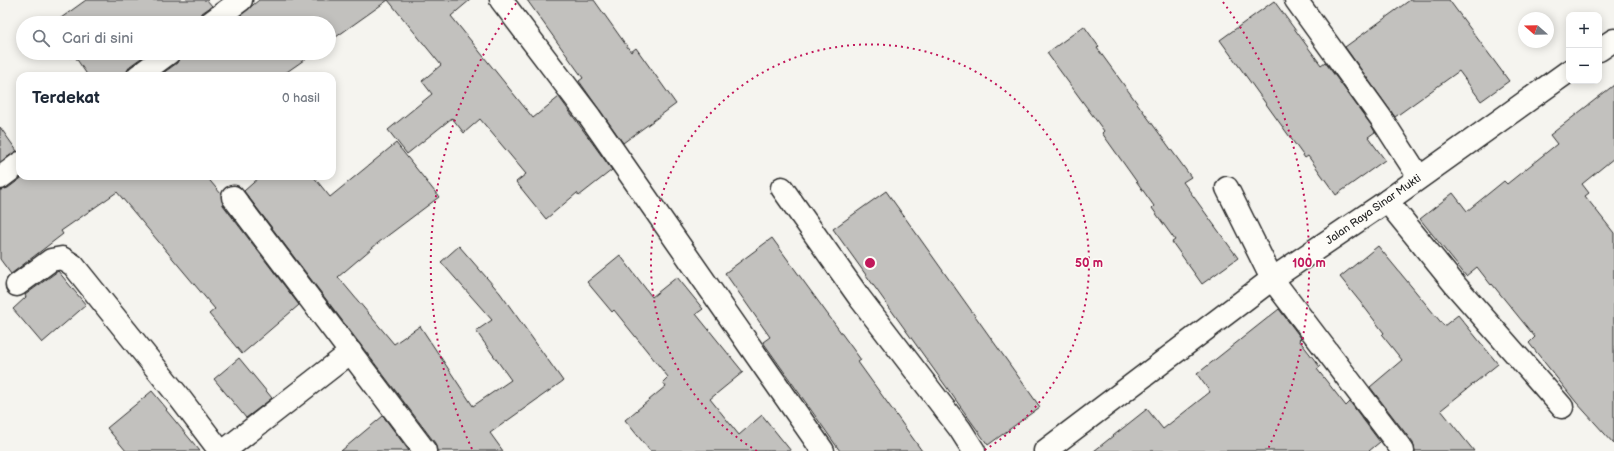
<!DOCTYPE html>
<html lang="id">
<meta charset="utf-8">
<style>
:root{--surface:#fff;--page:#f2f2f3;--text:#1f2937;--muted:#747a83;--line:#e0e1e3}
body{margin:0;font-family:"Balsamiq Sans",sans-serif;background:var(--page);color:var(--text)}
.controls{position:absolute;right:12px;top:12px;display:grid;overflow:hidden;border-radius:8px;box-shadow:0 2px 10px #0003}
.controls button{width:36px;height:36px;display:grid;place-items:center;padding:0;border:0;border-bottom:1px solid var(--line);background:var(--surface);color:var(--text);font:20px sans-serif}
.compass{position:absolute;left:1518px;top:12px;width:36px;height:36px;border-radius:50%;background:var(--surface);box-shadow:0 2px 10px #0003;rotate:290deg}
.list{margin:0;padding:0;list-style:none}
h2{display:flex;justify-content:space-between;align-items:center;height:52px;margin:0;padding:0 16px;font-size:17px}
h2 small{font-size:13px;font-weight:400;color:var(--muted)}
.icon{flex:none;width:22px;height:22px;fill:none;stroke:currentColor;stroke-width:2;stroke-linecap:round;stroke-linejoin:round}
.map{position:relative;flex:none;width:1614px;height:451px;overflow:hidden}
.search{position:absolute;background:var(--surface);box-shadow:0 2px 10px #0003;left:16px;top:16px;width:320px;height:44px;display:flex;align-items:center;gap:10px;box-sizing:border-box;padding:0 14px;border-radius:22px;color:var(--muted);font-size:15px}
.panel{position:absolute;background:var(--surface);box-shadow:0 2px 10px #0003;left:16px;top:72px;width:320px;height:108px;border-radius:12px}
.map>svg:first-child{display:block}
.building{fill:#c2c1be;stroke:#2b2b2b}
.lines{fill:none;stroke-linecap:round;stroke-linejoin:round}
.minor-casing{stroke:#2b2b2b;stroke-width:25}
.highway-casing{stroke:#2b2b2b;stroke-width:25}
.minor{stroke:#fdfcf7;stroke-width:22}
.highway{stroke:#fdfcf7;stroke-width:22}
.ring{fill:none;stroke:#c2185b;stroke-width:2;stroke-dasharray:2 4}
.labels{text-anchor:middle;stroke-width:3;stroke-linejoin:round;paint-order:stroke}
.street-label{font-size:11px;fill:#2b2b2b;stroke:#fdfcf7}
.centre{fill:#c2185b;stroke:#fdfcf7;stroke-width:2}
.ring-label{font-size:12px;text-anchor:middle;font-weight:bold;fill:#c2185b;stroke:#fdfcf7;stroke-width:3;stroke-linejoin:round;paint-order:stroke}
</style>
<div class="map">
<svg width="1614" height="451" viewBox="0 0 1614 451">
<rect width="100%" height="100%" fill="#f5f4ef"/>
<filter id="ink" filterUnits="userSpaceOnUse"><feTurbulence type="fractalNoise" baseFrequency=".025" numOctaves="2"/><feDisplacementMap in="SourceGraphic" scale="8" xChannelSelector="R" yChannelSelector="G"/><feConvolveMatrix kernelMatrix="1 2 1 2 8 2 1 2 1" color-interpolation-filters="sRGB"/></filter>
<g filter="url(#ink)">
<g class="building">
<path d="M86,0H207L212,6L202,13L198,23H54Z"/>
<path d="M259,0H470L451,16L533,118L559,97L612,170L579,196L577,193L546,219L516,182L526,174L480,119L464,133L452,118L407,154L388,130L432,94L422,81L441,65L388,0L329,42V23H231Z"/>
<path d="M527,0H594L631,52L636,48L676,104L623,143L579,81L583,78Z"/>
<path d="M1410,0H1449L1509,81L1481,101L1459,71L1395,117L1345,47Z"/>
<path d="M1274,1L1321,65L1325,62L1371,125L1375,132L1368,137L1385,160L1336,195L1308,156L1305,158L1220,40Z"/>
<path d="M1084,26L1099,47L1097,48L1191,177L1183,182L1238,258L1202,284L1172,242L1175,240L1152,208L1154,206L1102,133L1104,131L1047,53Z"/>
<path d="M66,53H148L130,66L126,76H88L74,55L70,58Z"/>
<path d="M181,53H314L281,76H159L177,63Z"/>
<path d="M1614,85V158L1582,184L1589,193L1585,196L1614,233V444L1576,402L1529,343L1535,337L1492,284L1491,285L1477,267L1466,276L1420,219L1453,193L1467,211L1504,181L1507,184L1557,144L1550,135Z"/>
<path d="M0,127L17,151L0,162Z"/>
<path d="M396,143L439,197L378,243L338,277L394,344L420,326L473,406L511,380L476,331L492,320L441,262L459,246L500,293L563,381L490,433L503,451H437L435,443L244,191L261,176H313L330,197Z"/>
<path d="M24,176H206L221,194L223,205L299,305L242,354L209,314L215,309L117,192L61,231L63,234L11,274L0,259V190L8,188Z"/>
<path d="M886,191L1040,407L988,445L833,229Z"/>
<path d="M772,238L861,360L858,362L922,451H840L763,342L770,337L725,273Z"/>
<path d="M1378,246L1444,326L1458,315L1498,364L1441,410L1474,451H1415L1413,443L1370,387L1402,360L1382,335L1384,333L1365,308L1340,277Z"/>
<path d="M620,255L652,297L677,277L703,309L696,314L743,372L710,399L739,435L762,415L791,451H650L625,420L666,386L663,382L668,377L614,310L612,312L587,282Z"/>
<path d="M58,271L86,305L42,343L13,309L26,297L25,295Z"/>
<path d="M1279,309L1301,338L1299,340L1320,367L1317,369L1346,406L1350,402L1380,442L1369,451H1094L1147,409L1163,429L1210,392L1197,374Z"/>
<path d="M239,358L272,398L246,418L214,379Z"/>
<path d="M152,391L167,409L166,410L200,451H126L107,428Z"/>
<path d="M383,416L409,451H341Z"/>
</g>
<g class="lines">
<defs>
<g id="minor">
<path d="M501,0L590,117L823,451"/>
<path d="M1296,0L1381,118L1419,177"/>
<path d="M210,23L241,0"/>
<path d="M138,76L169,53"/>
<path d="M0,178L20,163"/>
<path d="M782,188L859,297L960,429L974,451"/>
<path d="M1227,188L1272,279L1403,451"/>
<path d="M233,197L425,451"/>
<path d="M1387,201L1456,286L1562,407"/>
<path d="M17,285L51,260L62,258L73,265L179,397L220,451"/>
<path d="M224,451L351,352"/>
</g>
<g id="highway">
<path d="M1599,50L1614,40"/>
<path d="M1045,451L1272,279L1387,201L1569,71"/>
</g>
</defs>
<use href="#minor" class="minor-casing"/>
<use href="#highway" class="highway-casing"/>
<use href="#minor" class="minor"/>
<use href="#highway" class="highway"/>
</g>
</g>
<g class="ring">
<path d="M757 451A219 219 0 1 1 983 451"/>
<path d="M472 449A439 439 0 0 1 517 2M1223 2A439 439 0 0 1 1268 449"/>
</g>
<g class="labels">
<g class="street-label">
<text transform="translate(1373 209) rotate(-35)" y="4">Jalan Raya Sinar Mukti</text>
</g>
</g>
<circle cx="870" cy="263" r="6" class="centre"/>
<g class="ring-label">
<text x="1089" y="267">50 m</text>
<text x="1309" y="267">100 m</text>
</g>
</svg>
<div class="controls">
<button>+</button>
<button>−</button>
</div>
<svg class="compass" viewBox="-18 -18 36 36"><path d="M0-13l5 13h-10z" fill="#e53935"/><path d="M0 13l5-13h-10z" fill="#747a83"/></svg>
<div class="search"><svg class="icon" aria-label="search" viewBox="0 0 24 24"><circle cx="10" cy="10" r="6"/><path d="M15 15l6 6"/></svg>Cari di sini</div>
<section class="panel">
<h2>Terdekat<small>0 hasil</small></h2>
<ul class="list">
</ul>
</section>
</div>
